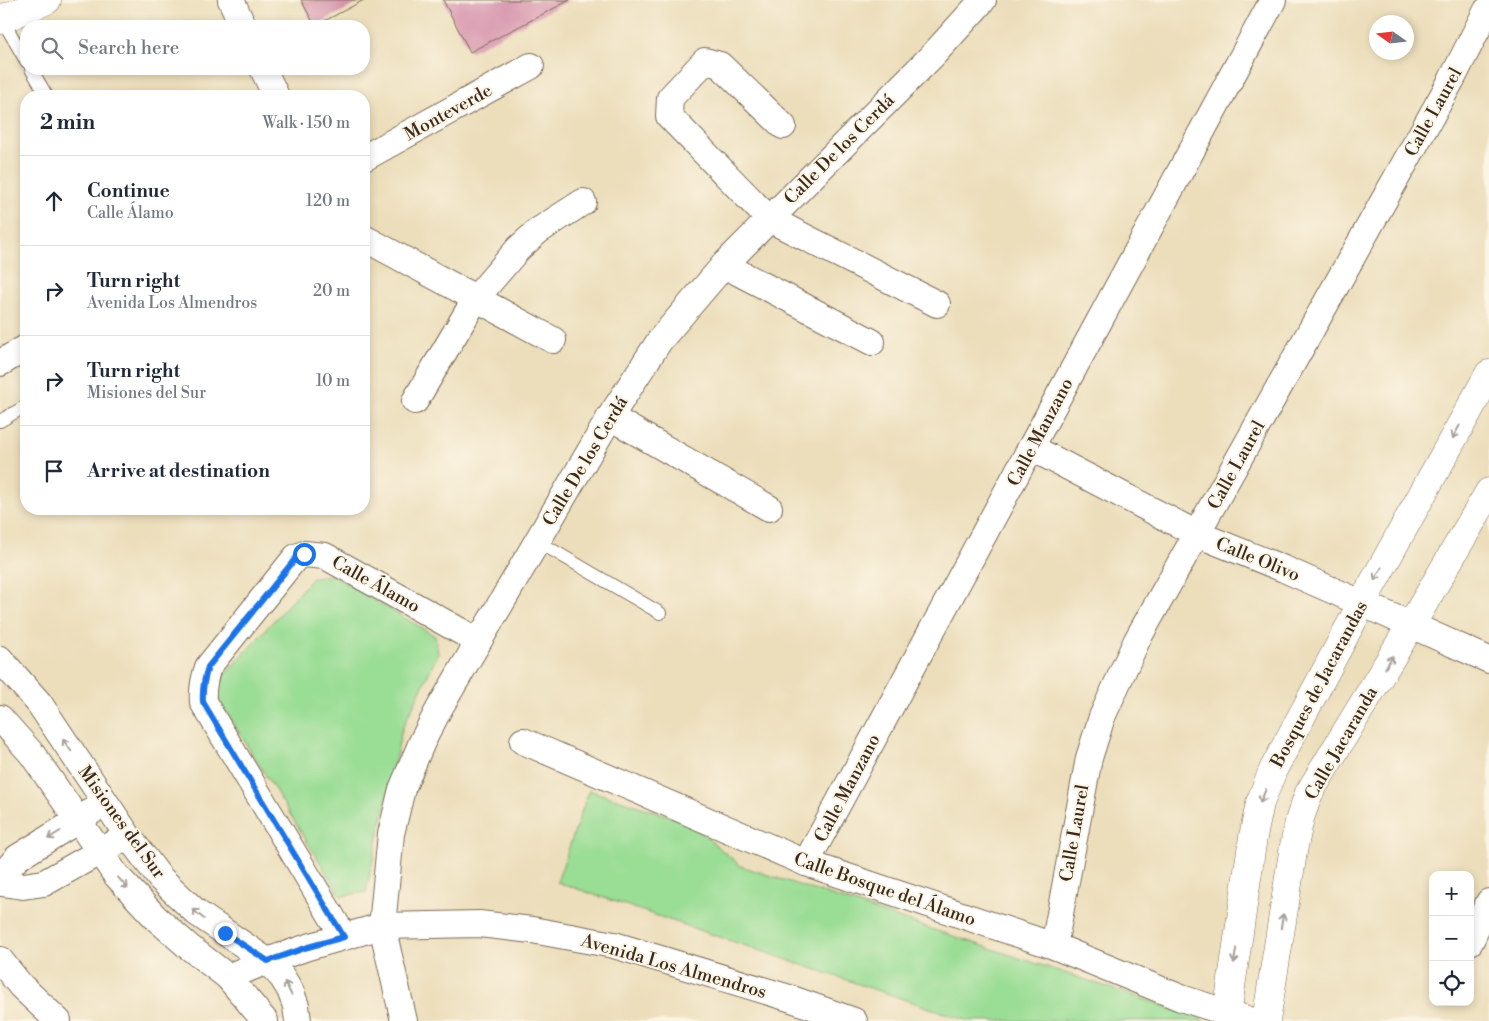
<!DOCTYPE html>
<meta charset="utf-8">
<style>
:root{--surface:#fff;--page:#f2f2f3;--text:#1f2937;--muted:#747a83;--line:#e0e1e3}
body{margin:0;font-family:"Libre Bodoni",serif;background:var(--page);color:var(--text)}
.controls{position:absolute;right:15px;bottom:15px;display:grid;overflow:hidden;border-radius:10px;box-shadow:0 2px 8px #0003}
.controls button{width:45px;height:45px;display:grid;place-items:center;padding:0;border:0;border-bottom:1px solid var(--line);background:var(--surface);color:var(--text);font:25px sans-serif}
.compass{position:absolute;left:1369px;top:15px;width:45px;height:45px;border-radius:50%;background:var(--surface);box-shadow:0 2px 8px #0003;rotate:284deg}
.stop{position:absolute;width:15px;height:15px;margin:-11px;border:4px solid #1a73e8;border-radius:50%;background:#fff}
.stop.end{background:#1a73e8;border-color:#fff;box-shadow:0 1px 5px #0008}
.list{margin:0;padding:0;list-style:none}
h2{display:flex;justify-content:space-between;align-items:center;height:65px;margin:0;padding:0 20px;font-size:21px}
h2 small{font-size:16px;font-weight:400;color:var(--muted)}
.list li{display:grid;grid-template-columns:32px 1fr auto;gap:15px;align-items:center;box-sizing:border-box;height:90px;padding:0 20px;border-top:1px solid var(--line)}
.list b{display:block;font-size:19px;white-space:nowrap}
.list p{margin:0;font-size:16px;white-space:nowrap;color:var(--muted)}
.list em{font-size:16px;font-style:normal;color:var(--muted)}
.icon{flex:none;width:28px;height:28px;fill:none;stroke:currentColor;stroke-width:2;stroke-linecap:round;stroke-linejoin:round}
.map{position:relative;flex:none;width:1489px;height:1021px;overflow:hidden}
.search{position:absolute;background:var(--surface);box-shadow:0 2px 8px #0003;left:20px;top:20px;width:350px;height:55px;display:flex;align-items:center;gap:12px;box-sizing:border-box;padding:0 18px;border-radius:20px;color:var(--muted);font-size:19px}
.panel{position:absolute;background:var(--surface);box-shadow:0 2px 8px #0003;left:20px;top:90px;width:350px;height:425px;border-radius:20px}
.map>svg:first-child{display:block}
.green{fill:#9add94;stroke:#6a8459}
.building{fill:#d795ad}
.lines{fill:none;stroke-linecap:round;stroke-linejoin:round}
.service-casing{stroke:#796955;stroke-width:14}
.minor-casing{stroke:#796955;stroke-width:28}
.tertiary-casing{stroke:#796955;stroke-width:29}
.primary-casing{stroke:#796955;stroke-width:29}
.service{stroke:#fff;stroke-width:12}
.minor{stroke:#fff;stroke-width:26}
.tertiary{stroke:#fff;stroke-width:28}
.primary{stroke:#fff;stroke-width:28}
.oneway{stroke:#a79f9a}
.route{stroke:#1a73e8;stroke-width:6}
.labels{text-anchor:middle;stroke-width:4;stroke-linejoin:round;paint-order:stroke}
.street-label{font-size:18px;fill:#3b2a1e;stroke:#fcf5e5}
</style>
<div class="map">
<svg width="1489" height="1021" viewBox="0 0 1489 1021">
<rect width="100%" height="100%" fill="#fcf5e5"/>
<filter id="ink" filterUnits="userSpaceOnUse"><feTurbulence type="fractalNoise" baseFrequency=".02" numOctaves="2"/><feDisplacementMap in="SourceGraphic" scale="10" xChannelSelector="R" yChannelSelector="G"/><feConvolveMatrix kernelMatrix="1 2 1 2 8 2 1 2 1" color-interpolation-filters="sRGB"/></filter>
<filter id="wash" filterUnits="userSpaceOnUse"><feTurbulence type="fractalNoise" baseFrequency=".0096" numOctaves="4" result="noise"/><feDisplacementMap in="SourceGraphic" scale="20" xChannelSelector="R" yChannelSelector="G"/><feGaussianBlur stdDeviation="1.12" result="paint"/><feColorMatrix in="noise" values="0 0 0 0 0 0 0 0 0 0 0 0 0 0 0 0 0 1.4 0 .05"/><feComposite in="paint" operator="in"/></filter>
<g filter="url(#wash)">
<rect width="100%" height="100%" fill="#ecdebb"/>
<g class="green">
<path d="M332,575L435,636L438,654L402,729L366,892L341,896L212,689L313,577Z"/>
<path d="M589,790L688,822L741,866L1201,1018L1202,1021H968L557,882Z"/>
</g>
<g id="blocks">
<g class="building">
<path d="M301,0H364L315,26Z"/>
<path d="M443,0H570L470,52Z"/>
</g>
</g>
</g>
<g filter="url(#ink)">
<use href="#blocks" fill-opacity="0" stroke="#796955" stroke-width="1"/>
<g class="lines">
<defs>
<g id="service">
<path d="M2,19L26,61"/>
<path d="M31,69L47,96"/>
<path d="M0,421L26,406"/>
<path d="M537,541L660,613"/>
</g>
<g id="minor">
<path d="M231,0L243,26"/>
<path d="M263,69L276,96"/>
<path d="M783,126L720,65L705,61L670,98L669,116L769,219L937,304"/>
<path d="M364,158L531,66"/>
<path d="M364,238L553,340"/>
<path d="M724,265L872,342"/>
<path d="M0,363L26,348"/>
<path d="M415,401L476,298L518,249L538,231L583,202"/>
<path d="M610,417L769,508"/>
<path d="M1032,448L1197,534L1284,569L1411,625L1489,660"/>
<path d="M0,659L39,703L128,836L160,878L197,913L267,961L282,977L290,990L296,1006L298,1021"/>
<path d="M0,718L32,754L116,875L156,918L189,947L228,977L265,1021"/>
<path d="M523,741L806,863L1054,946L1181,998L1253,1021"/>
<path d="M806,863L1273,0"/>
<path d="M2,883L23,886L44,883L115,843"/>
<path d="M2,883L10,866L17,858L91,812"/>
<path d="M344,937L203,702C202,689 204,679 208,667L296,557L304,554L325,556L478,641"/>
<path d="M1470,942L1489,902"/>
<path d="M1054,946L1089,758L1102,717L1137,640L1452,79L1487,10"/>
<path d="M0,960L21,986L58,1021"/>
<path d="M228,977L267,961L308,947L382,926L479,924L532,930L614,945L789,998L854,1021"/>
<path d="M404,1021L382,926L391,834L402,789L422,742L439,709L610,417L660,340L724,265L933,55L983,0"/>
</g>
<g id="tertiary">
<path d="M1226,1021L1253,837L1260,803L1273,770L1362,603L1489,374"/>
<path d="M1266,1021L1294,846L1300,818L1309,793L1411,625L1489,492"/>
</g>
<path id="primary" d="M0,20L47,0"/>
</defs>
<use href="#service" class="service-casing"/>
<use href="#minor" class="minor-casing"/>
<use href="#tertiary" class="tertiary-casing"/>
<use href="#primary" class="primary-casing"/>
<use href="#service" class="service"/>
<use href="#minor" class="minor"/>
<use href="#tertiary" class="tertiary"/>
<use href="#primary" class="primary"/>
</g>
<defs><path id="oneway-shaft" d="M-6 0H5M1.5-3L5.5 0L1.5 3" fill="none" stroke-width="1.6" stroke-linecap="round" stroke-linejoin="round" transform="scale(1.25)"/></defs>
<g class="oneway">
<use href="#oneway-shaft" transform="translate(1456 432) rotate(119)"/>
<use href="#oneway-shaft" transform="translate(1378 574) rotate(119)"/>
<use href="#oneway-shaft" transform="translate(1389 662) rotate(-59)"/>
<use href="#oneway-shaft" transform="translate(67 745) rotate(-124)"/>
<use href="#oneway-shaft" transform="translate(1263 796) rotate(112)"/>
<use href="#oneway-shaft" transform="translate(54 835) rotate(148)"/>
<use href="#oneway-shaft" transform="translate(123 883) rotate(48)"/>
<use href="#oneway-shaft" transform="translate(198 914) rotate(-141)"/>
<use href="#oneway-shaft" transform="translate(1282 921) rotate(-81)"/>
<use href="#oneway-shaft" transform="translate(1235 956) rotate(99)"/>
<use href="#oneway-shaft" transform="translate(288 988) rotate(-116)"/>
</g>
</g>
<g class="lines" filter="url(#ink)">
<path class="route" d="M225,933L268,961L308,947L344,937L203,702C202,689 204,679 208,667L296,558L304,554"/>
</g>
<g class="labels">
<g class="street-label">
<text transform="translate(448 112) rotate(-29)" y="6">Monteverde</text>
<text transform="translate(1433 112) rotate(-61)" y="6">Calle Laurel</text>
<text transform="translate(839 149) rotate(-45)" y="6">Calle De los Cerdá</text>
<text transform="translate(1040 432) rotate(-62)" y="6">Calle Manzano</text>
<text transform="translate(585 461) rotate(-59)" y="6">Calle De los Cerdá</text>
<text transform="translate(1236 465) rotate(-61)" y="6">Calle Laurel</text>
<text transform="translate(1258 559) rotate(22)" y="6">Calle Olivo</text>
<text transform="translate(376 584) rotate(29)" y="6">Calle Álamo</text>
<text transform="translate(1319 684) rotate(-62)" y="6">Bosques de Jacarandas</text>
<text transform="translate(1341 743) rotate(-60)" y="6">Calle Jacaranda</text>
<text transform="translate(847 788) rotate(-62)" y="6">Calle Manzano</text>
<text transform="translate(122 822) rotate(54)" y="6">Misiones del Sur</text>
<text transform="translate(1074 833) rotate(-80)" y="6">Calle Laurel</text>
<text transform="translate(885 889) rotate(19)" y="6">Calle Bosque del Álamo</text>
<text transform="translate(674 966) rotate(16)" y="6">Avenida Los Almendros</text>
</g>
</g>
</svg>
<div class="controls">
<button>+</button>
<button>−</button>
<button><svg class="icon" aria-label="locate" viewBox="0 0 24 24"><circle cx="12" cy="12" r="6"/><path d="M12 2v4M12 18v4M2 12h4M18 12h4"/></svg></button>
</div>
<svg class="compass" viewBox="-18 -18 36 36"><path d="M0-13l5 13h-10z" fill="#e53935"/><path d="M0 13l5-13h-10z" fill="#747a83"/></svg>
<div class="stop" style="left:304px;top:554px"></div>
<div class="stop end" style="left:225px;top:933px"></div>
<div class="search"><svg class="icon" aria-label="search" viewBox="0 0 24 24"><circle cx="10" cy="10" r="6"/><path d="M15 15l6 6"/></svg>Search here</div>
<section class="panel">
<h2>2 min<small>Walk · 150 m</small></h2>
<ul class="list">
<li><svg class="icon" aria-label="ahead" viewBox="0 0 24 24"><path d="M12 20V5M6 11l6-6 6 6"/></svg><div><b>Continue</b><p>Calle Álamo</p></div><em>120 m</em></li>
<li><svg class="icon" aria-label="right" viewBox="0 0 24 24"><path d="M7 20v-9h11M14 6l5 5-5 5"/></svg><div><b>Turn right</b><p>Avenida Los Almendros</p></div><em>20 m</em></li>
<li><svg class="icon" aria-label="right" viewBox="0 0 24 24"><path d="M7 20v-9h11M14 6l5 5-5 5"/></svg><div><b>Turn right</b><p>Misiones del Sur</p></div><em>10 m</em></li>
<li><svg class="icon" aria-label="arrive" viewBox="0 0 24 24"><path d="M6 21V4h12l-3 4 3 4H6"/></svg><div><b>Arrive at destination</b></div></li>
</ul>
</section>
</div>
